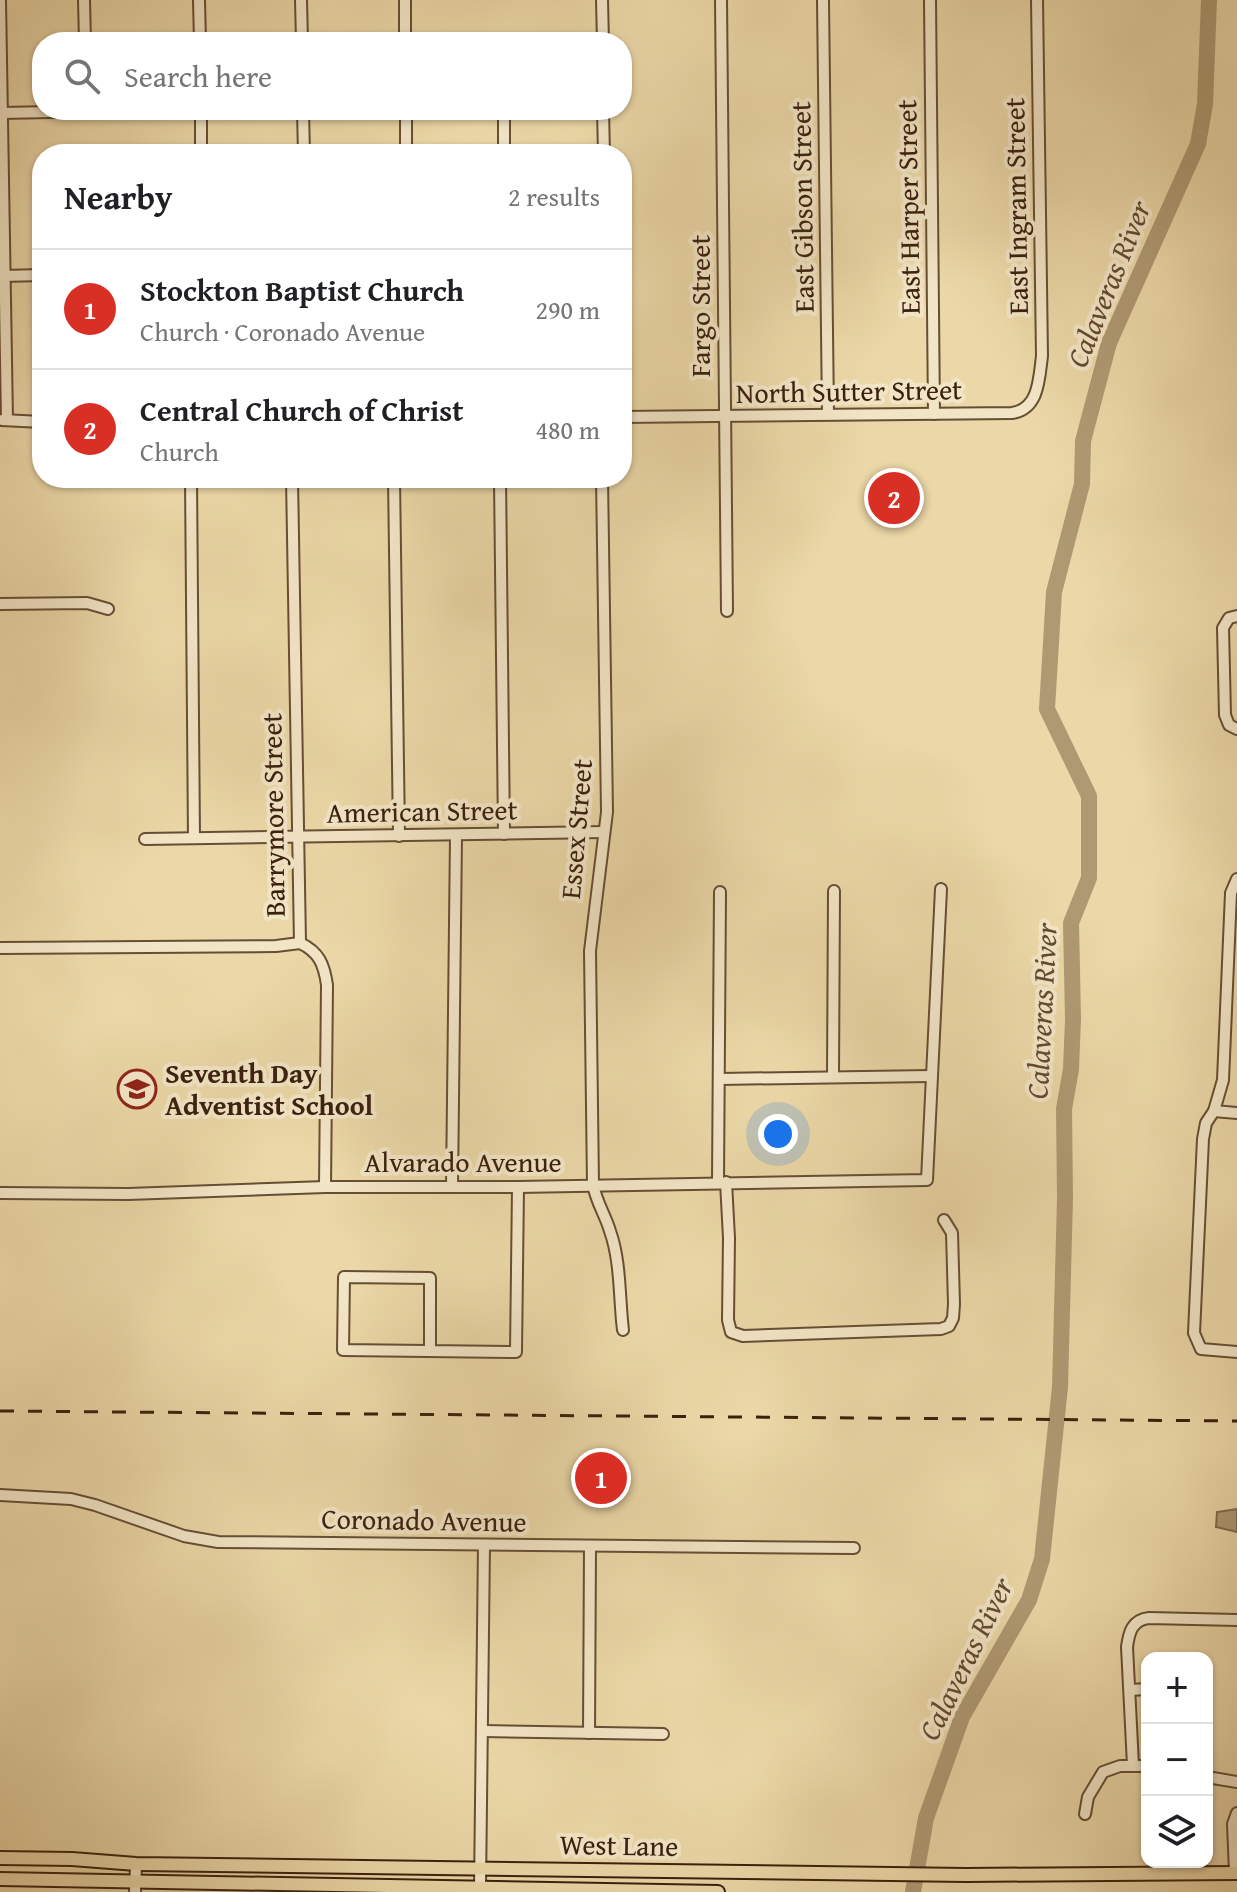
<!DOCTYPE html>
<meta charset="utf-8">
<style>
:root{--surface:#fff;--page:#f2f2f2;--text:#202124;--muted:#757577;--line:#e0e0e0;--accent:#d93025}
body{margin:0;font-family:"Gentium Book Plus",serif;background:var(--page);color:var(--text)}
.controls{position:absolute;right:24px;bottom:24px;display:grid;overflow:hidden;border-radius:16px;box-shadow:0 2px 6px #0004}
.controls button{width:72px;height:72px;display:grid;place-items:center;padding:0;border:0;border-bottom:2px solid var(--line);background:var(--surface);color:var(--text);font:40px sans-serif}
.you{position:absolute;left:778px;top:1134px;width:28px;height:28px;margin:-20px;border:6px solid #fff;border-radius:50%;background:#1a73e8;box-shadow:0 0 0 12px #1a73e833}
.badge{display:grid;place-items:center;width:52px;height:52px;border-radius:50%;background:var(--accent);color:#fff;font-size:26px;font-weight:700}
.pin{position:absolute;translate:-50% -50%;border:4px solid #fff;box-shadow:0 2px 8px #0006}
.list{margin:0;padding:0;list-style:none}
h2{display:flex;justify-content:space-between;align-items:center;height:104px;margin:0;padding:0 32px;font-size:34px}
h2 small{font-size:26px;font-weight:400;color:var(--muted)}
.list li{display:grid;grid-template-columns:52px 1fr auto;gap:24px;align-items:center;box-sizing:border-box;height:120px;padding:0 32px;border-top:2px solid var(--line)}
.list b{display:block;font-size:30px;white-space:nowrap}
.list p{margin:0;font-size:26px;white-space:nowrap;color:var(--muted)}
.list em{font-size:26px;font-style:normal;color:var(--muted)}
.icon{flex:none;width:44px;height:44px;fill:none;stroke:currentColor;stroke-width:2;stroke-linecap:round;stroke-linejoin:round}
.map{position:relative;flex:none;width:1237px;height:1892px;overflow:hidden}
.search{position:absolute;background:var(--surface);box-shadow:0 2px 6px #0004;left:32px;top:32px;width:600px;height:88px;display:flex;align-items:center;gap:20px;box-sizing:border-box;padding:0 28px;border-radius:32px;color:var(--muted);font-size:30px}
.panel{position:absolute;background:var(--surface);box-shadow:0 2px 6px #0004;left:32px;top:144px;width:600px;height:344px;border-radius:32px}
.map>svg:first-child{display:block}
.water{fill:#af9973;stroke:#80694b;stroke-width:2}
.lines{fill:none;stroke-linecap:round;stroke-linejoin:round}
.river{stroke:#af9973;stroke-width:16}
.minor-casing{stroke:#664e35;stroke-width:14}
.major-casing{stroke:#3a200f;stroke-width:16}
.minor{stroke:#f2e5c6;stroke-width:10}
.major{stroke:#ebd7a7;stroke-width:12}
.rail{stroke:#3a200f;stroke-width:3;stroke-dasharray:14 14;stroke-linecap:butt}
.labels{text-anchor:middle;stroke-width:8;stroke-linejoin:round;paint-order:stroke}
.street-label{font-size:28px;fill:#3a200f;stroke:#f2e5c6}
.poi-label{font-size:28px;font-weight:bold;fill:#3a200f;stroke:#f2e5c6;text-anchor:start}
.water-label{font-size:30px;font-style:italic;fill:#634a32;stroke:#f2e5c6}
</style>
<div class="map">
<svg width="1237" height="1892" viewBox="0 0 1237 1892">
<rect width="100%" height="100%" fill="#ebd7a7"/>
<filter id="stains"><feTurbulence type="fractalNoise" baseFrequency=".0025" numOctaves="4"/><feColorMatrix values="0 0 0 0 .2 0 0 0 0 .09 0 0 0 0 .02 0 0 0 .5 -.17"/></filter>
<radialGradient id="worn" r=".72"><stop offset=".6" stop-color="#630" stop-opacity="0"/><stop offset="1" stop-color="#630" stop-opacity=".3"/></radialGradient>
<path class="water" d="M1237,1509V1532L1216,1527L1217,1512Z"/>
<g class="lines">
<path class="river" d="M913,1892L926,1818L962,1717L1029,1600L1042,1559L1060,1387L1065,1198L1064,1109L1071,1069L1073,1019L1071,923L1089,878V796L1047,709L1054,592L1082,484L1083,441L1109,343L1198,144L1205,104L1209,0"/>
<defs>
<g id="minor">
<path d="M0,0L7,420"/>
<path d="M84,0L85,42"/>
<path d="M199,0L200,42"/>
<path d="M301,0L302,42"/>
<path d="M405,0V42"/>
<path d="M602,0L603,42"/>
<path d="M721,0L727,611"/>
<path d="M823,0L828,414"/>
<path d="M930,0L934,414"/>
<path d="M201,110V154"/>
<path d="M303,110L304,154"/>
<path d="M406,110V154"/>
<path d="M504,110V154"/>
<path d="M603,110L604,154"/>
<path d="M0,113L157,110"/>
<path d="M2,276L42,275"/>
<path d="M622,417L1012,413C1039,409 1039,379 1042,356L1037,0"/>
<path d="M2,420L42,422"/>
<path d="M191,478L194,838"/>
<path d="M292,478L300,943"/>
<path d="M394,478L399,836"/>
<path d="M500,478L504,834"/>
<path d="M602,478L607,812L590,951L593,1184C596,1202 605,1214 610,1231C621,1262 619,1298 623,1330"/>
<path d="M0,604L87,603L108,609"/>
<path d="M1237,616L1229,618L1223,628L1225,715L1229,725L1237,729"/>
<path d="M145,839L604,832"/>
<path d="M1237,879L1231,893L1223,1080L1214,1111L1206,1123L1203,1139L1194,1333L1201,1349L1237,1352"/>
<path d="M300,943C319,952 324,964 327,985L325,1187"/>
<path d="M0,948L276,946L300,943"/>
<path d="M833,1076L834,891"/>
<path d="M719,1079L931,1076"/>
<path d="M1214,1111L1237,1113"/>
<path d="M718,1182L720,892"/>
<path d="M726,1182L729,1238L728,1320L731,1332L743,1336L941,1329L949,1326L953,1318L954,1304L952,1233L944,1220"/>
<path d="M452,1187L456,836"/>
<path d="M0,1193L128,1194L325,1187H518L927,1180L941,889"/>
<path d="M430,1351V1278L344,1277L343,1350L516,1352L518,1187"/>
<path d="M0,1495L71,1499L95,1505L184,1536L218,1542L854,1548"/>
<path d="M1130,1690L1147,1689"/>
<path d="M483,1731L663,1734"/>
<path d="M589,1733L590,1546"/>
<path d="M1133,1765L1127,1647C1129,1632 1132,1620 1149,1618L1237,1620"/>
<path d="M1207,1777L1237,1782"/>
<path d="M1085,1814L1088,1797L1103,1772L1120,1766H1147"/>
<path d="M1235,1873L1233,1824L1237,1813"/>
<path d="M480,1888L484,1545"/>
<path d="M135,1892L136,1864"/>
</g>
<g id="major">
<path d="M0,1858L72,1859L136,1864L966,1875L1237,1873"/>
<path d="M0,1879L718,1892"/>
</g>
</defs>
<use href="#minor" class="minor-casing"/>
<use href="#major" class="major-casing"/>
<use href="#minor" class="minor"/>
<use href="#major" class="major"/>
<path class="rail" d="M0,1411L1237,1421"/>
</g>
<defs>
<symbol id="school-ring" viewBox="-11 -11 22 22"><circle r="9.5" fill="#f2e5c6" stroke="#8f2418" stroke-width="1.5"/><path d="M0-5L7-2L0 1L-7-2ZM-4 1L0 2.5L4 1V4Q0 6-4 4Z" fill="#8f2418"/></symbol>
</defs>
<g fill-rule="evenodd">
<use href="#school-ring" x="115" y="1067" width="44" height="44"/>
</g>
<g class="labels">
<g class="street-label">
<text transform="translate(1016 206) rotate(-91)" y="10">East Ingram Street</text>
<text transform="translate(802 207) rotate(-91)" y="10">East Gibson Street</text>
<text transform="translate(908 207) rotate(-91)" y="10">East Harper Street</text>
<text transform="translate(700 306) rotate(-90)" y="10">Fargo Street</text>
<text transform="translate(849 391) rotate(-1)" y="10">North Sutter Street</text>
<text transform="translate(422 811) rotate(-1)" y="10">American Street</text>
<text transform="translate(273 815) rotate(-91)" y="10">Barrymore Street</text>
<text transform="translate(576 829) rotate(-85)" y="10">Essex Street</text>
<text x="463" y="1172">Alvarado Avenue</text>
<text transform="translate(424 1520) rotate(1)" y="10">Coronado Avenue</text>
<text transform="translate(619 1845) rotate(1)" y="10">West Lane</text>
</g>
<g class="poi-label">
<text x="165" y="1083">Seventh Day<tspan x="165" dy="32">Adventist School</tspan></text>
</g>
<g class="water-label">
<text transform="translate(1109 284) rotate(-68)" y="10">Calaveras River</text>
<text transform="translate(1042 1011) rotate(-87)" y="10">Calaveras River</text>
<text transform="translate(966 1659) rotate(-64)" y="10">Calaveras River</text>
</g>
</g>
<rect width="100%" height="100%" filter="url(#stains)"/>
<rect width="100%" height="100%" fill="url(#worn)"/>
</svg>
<div class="controls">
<button>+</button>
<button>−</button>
<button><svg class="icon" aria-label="layers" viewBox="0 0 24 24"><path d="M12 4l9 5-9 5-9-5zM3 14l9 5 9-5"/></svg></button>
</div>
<div class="you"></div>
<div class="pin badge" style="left:601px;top:1478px">1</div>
<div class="pin badge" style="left:894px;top:498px">2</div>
<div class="search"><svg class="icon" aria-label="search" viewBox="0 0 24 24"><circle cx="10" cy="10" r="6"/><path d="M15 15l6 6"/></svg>Search here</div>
<section class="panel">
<h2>Nearby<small>2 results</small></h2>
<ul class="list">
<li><span class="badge">1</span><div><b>Stockton Baptist Church</b><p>Church · Coronado Avenue</p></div><em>290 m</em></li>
<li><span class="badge">2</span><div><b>Central Church of Christ</b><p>Church</p></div><em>480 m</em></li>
</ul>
</section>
</div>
